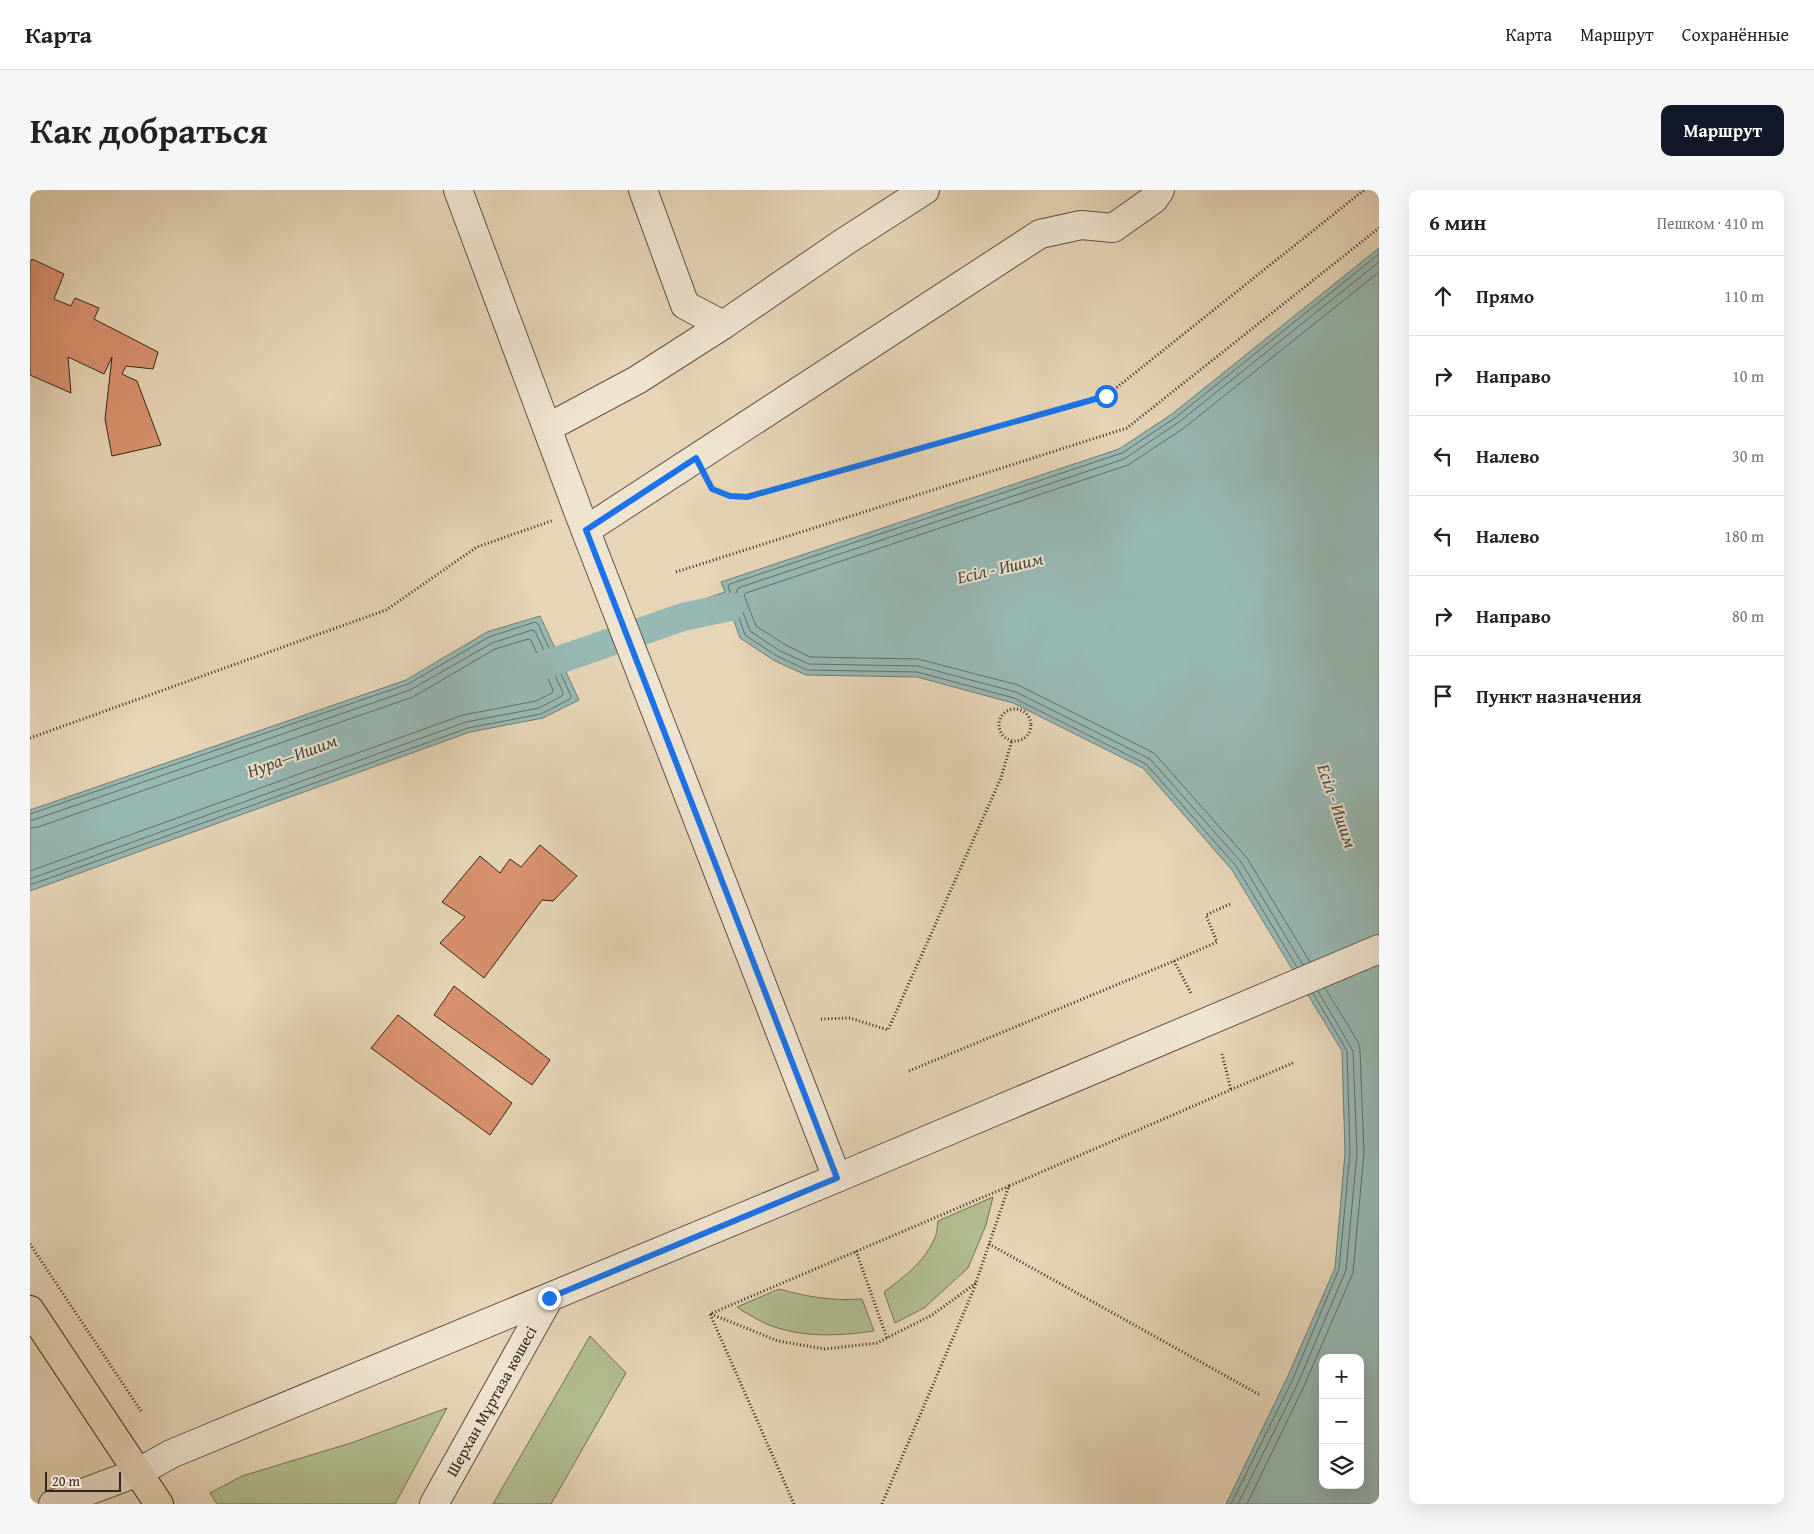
<!DOCTYPE html>
<html lang="ru">
<meta charset="utf-8">
<style>
:root{--surface:#fff;--page:#f6f6f6;--text:#222;--muted:#767676;--line:#e0e0e0;--accent:#111827}
body{margin:0;font-family:"Gentium Book Plus",serif;background:var(--page);color:var(--text)}
.controls{position:absolute;right:15px;bottom:15px;display:grid;overflow:hidden;border-radius:10px;box-shadow:0 5px 20px #0002}
.controls button{width:45px;height:45px;display:grid;place-items:center;padding:0;border:0;border-bottom:1px solid var(--line);background:var(--surface);color:var(--text);font:25px sans-serif}
.scale{position:absolute;left:15px;bottom:12px;width:76px;box-sizing:border-box;padding-left:5px;border:2px solid #34251e;border-top:0;font-size:14px;line-height:18px;white-space:nowrap;color:#34251e;-webkit-text-stroke:4px #efe4d0;paint-order:stroke}
.stop{position:absolute;width:15px;height:15px;margin:-11px;border:4px solid #1a73e8;border-radius:50%;background:#fff}
.stop.end{background:#1a73e8;border-color:#fff;box-shadow:0 1px 5px #0008}
.list{margin:0;padding:0;list-style:none}
h2{display:flex;justify-content:space-between;align-items:center;height:65px;margin:0;padding:0 20px;font-size:21px}
h2 small{font-size:16px;font-weight:400;color:var(--muted)}
.list li{display:grid;grid-template-columns:32px 1fr auto;gap:15px;align-items:center;box-sizing:border-box;height:80px;padding:0 20px;border-top:1px solid var(--line)}
.list b{display:block;font-size:19px;white-space:nowrap}
.list em{font-size:16px;font-style:normal;color:var(--muted)}
.icon{flex:none;width:28px;height:28px;fill:none;stroke:currentColor;stroke-width:2;stroke-linecap:round;stroke-linejoin:round}
.map{position:relative;flex:none;width:1349px;height:1314px;overflow:hidden;border-radius:10px}
header{display:flex;align-items:center;gap:30px;box-sizing:border-box;height:70px;padding:0 25px;background:var(--surface);border-bottom:1px solid var(--line)}
header strong{font-size:24px}
nav{display:flex;gap:28px;margin-inline-start:auto;font-size:18px}
.intro{display:flex;align-items:center;justify-content:space-between;box-sizing:border-box;height:120px;padding:0 30px}
h1{margin:0;font-size:35px}
.button{padding:12px 22px;border-radius:10px;background:var(--accent);color:#fff;font-size:18px;font-weight:700}
main{display:flex;gap:30px;padding:0 30px}
aside{flex:1;background:var(--surface);border-radius:10px;box-shadow:0 5px 20px #0002}
.map>svg:first-child{display:block}
.green{fill:#b2be90;stroke:#737257}
.water{fill:#97b8b3;stroke:#6f7d77;fill-rule:evenodd}
.lines{fill:none;stroke-linecap:round;stroke-linejoin:round}
.shore{stroke:#666e68;stroke-width:1}
.canal{stroke:#97b8b3;stroke-width:28}
.building{fill:#d9916e;stroke:#34251e}
.minor-casing{stroke:#605144;stroke-width:30}
.major-casing{stroke:#34251e;stroke-width:30}
.path{stroke:#34251e;stroke-width:3;stroke-dasharray:1 2.5;stroke-linecap:butt}
.minor{stroke:#efe4d0;stroke-width:28}
.major{stroke:#e6d5b6;stroke-width:28}
.route{stroke:#1a73e8;stroke-width:6}
.labels{text-anchor:middle;stroke-width:4;stroke-linejoin:round;paint-order:stroke}
.street-label{font-size:16px;fill:#34251e;stroke:#efe4d0}
.water-label{font-size:18px;font-style:italic;fill:#4d4a43;stroke:#efe4d0}
</style>
<header>
<strong>Карта</strong>
<nav><a>Карта</a><a>Маршрут</a><a>Сохранённые</a></nav>
</header>
<div class="intro"><h1>Как добраться</h1><a class="button">Маршрут</a></div>
<main>
<div class="map">
<svg width="1349" height="1314" viewBox="0 0 1349 1314">
<rect width="100%" height="100%" fill="#e6d5b6"/>
<filter id="stains"><feTurbulence type="fractalNoise" baseFrequency=".004" numOctaves="4"/><feColorMatrix values="0 0 0 0 .2 0 0 0 0 .09 0 0 0 0 .02 0 0 0 .5 -.17"/></filter>
<radialGradient id="worn" r=".72"><stop offset=".6" stop-color="#630" stop-opacity="0"/><stop offset="1" stop-color="#630" stop-opacity=".3"/></radialGradient>
<g class="green">
<path d="M963,1007L956,1035L938,1078L894,1118L865,1133L854,1102C873,1088 894,1072 904,1050C907,1045 907,1037 908,1031Z"/>
<path d="M749,1099C778,1107 802,1111 832,1109L844,1141C809,1146 773,1148 739,1135C729,1131 720,1125 711,1120L707,1117Z"/>
<path d="M560,1146L596,1183L521,1314H463Z"/>
<path d="M417,1218L365,1314H187L180,1303L212,1286L321,1253Z"/>
</g>
<g class="water">
<path d="M1349,58V1314H1196L1257,1188L1305,1078L1315,963L1312,861L1202,680L1113,578L983,513L887,487L776,485L745,471L710,448L699,417L656,434L651,417L695,402L691,392L1089,259L1142,224ZM1293,1168H1330V1295H1293Z"/>
<path d="M510,426L549,510L513,528L440,542L0,701V620L376,490L457,442Z"/>
</g>
<g class="lines">
<g class="shore">
<path d="M0,624L378,494L459,447L505,432L508,434L541,506L540,509L511,524L438,538L0,695"/>
<path d="M0,631L380,500L462,453L502,440L505,441L533,503L532,506L509,518L436,532L0,689"/>
<path d="M0,638L8,637L383,507L465,459L498,449L501,450L523,500L522,503L506,511L433,525L0,681"/>
<path d="M1280,772L1217,668L1124,563L988,495L888,469L780,467L754,454L726,436L714,405L716,403L1098,275L1154,238L1349,82"/>
<path d="M1273,775L1211,672L1120,569L986,502L888,476L779,474L750,461L720,441L710,414L705,406L708,398L1094,269L1149,232L1349,72"/>
<path d="M1267,777L1206,676L1116,574L984,508L887,482L777,480L747,466L715,445L705,416L701,413L661,426L659,425L658,421L697,406L700,402L698,396L700,394L1092,263L1145,228L1349,64"/>
<path d="M1201,1314L1262,1191L1309,1079L1320,963L1317,861L1283,803"/>
<path d="M1208,1314L1268,1193L1316,1080L1327,963L1323,861L1288,801"/>
<path d="M1217,1314L1274,1196L1323,1083L1334,963L1330,860L1328,852L1295,798"/>
</g>
<path class="canal" d="M494,482L653,427L700,417"/>
</g>
<g class="building">
<path d="M2,69L34,84L24,109L41,116L45,108L69,118L64,129L128,162L123,179L96,176L92,184L107,191L131,255L82,266L75,229L82,167L74,184L38,167L41,203L0,185V72Z"/>
<path d="M510,655L547,686L523,711L512,710L454,788L410,753L435,727L412,712L450,666L470,683L480,669L491,677Z"/>
<path d="M424,796L520,870L502,895L404,825Z"/>
<path d="M368,825L482,913L460,945L341,858Z"/>
</g>
<g class="lines">
<defs>
<g id="minor">
<path d="M428,0L548,321L807,988"/>
<path d="M613,0L655,115L693,135"/>
<path d="M517,238L607,190L693,135L814,52L895,0"/>
<path d="M556,340L1010,44L1051,35L1083,38L1124,9L1130,0"/>
<path d="M23,1314L109,1282L141,1264L807,988L1349,759"/>
<path d="M404,1314L519,1108"/>
</g>
<path id="major" d="M0,1120L129,1314"/>
</defs>
<use href="#minor" class="minor-casing"/>
<use href="#major" class="major-casing"/>
<g class="path">
<path d="M679,292L682,299L700,306L717,307L1076,206L1334,0"/>
<path d="M646,382L1097,238L1349,38"/>
<circle cx="985" cy="535" r="16"/>
<path d="M0,548L356,420L447,357L524,330"/>
<path d="M1144,771L1161,803"/>
<path d="M791,829L820,828L858,840L971,588L982,550"/>
<path d="M1192,864L1201,900"/>
<path d="M879,881L1144,771L1187,752L1176,725L1200,714"/>
<path d="M0,1054L111,1221"/>
<path d="M959,1054L1230,1205"/>
<path d="M826,1061L857,1148"/>
<path d="M681,1124L748,1151L795,1159L847,1153L902,1125L946,1093"/>
<path d="M764,1314L680,1124L979,996"/>
<path d="M852,1314L943,1101L979,996L1265,872"/>
</g>
<use href="#minor" class="minor"/>
<use href="#major" class="major"/>
</g>
<g class="lines">
<path class="route" d="M519,1108L807,988L556,340L666,268L682,299L700,306L717,307L1076,206"/>
</g>
<g class="labels">
<g class="street-label">
<text transform="translate(461 1211) rotate(-61)" y="6">Шерхан Мұртаза көшесі</text>
</g>
<g class="water-label">
<text transform="translate(970 378) rotate(-13)" y="6">Есіл - Ишим</text>
<text transform="translate(262 566) rotate(-20)" y="6">Нура—Ишим</text>
<text transform="translate(1307 616) rotate(71)" y="6">Есіл - Ишим</text>
</g>
</g>
<rect width="100%" height="100%" filter="url(#stains)"/>
<rect width="100%" height="100%" fill="url(#worn)"/>
</svg>
<div class="controls">
<button>+</button>
<button>−</button>
<button><svg class="icon" aria-label="layers" viewBox="0 0 24 24"><path d="M12 4l9 5-9 5-9-5zM3 14l9 5 9-5"/></svg></button>
</div>
<div class="scale">20 m</div>
<div class="stop" style="left:1076px;top:206px"></div>
<div class="stop end" style="left:519px;top:1108px"></div>
</div>
<aside>
<h2>6 мин<small>Пешком · 410 m</small></h2>
<ul class="list">
<li><svg class="icon" aria-label="ahead" viewBox="0 0 24 24"><path d="M12 20V5M6 11l6-6 6 6"/></svg><div><b>Прямо</b></div><em>110 m</em></li>
<li><svg class="icon" aria-label="right" viewBox="0 0 24 24"><path d="M7 20v-9h11M14 6l5 5-5 5"/></svg><div><b>Направо</b></div><em>10 m</em></li>
<li><svg class="icon" aria-label="left" viewBox="0 0 24 24"><path d="M17 20v-9H6M10 6l-5 5 5 5"/></svg><div><b>Налево</b></div><em>30 m</em></li>
<li><svg class="icon" aria-label="left" viewBox="0 0 24 24"><path d="M17 20v-9H6M10 6l-5 5 5 5"/></svg><div><b>Налево</b></div><em>180 m</em></li>
<li><svg class="icon" aria-label="right" viewBox="0 0 24 24"><path d="M7 20v-9h11M14 6l5 5-5 5"/></svg><div><b>Направо</b></div><em>80 m</em></li>
<li><svg class="icon" aria-label="arrive" viewBox="0 0 24 24"><path d="M6 21V4h12l-3 4 3 4H6"/></svg><div><b>Пункт назначения</b></div></li>
</ul>
</aside>
</main>
